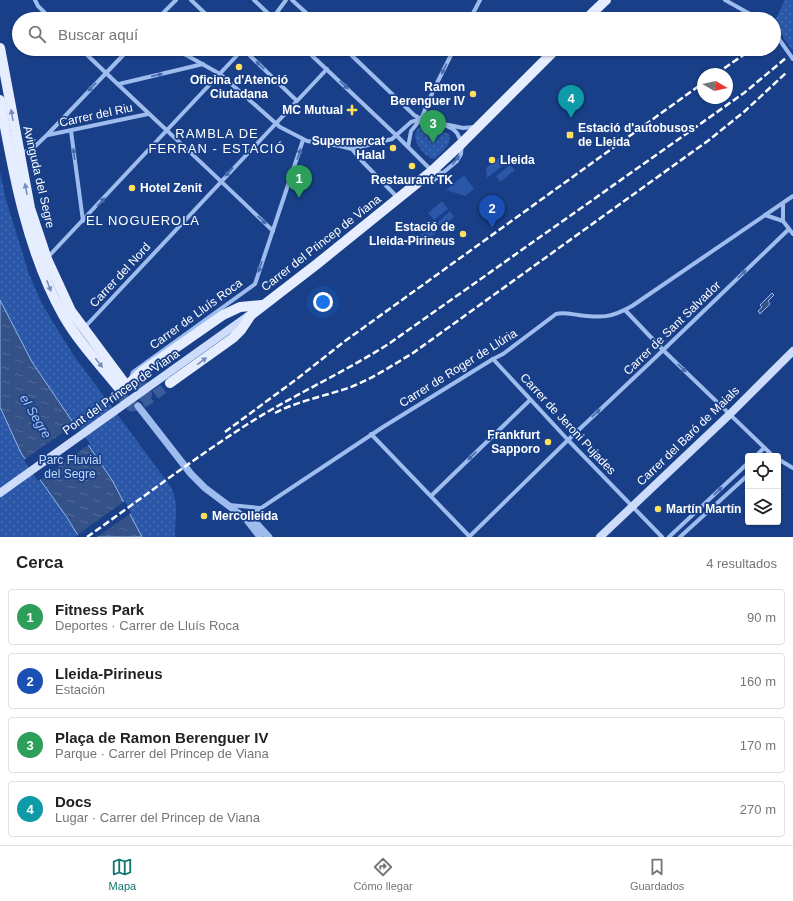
<!DOCTYPE html>
<html lang="es">
<meta charset="utf-8">
<style>
:root{--surface:#fff;--page:#f2f2f2;--text:#222;--muted:#767676;--line:#e0e0e0;--accent:#0f766e}
body{margin:0;font-family:Helvetica,sans-serif;background:var(--page);color:var(--text)}
.controls{position:absolute;right:12px;bottom:12px;display:grid;overflow:hidden;border-radius:4px;box-shadow:0 1px 3px #0004}
.controls button{width:36px;height:36px;display:grid;place-items:center;padding:0;border:0;border-bottom:1px solid var(--line);background:var(--surface);color:var(--text);font:20px sans-serif}
.compass{position:absolute;left:697px;top:68px;width:36px;height:36px;border-radius:50%;background:var(--surface);box-shadow:0 1px 3px #0004;rotate:99deg}
.you{position:absolute;left:323px;top:302px;width:14px;height:14px;margin:-10px;border:3px solid #fff;border-radius:50%;background:#1a73e8;box-shadow:0 0 0 6px #1a73e833}
.badge{display:grid;place-items:center;width:26px;height:26px;border-radius:50%;background:var(--accent);color:#fff;font-size:13px;font-weight:700}
.pin{position:absolute;translate:-50% -33px;filter:drop-shadow(0 1px 2px #0008)}
.pin::after{content:'';position:absolute;top:21px;width:14px;height:12px;background:inherit;clip-path:polygon(0 0,100% 0,50% 100%)}
.list{margin:0;padding:0;list-style:none}
h2{display:flex;justify-content:space-between;align-items:center;height:52px;margin:0;padding:0 16px;font-size:17px}
h2 small{font-size:13px;font-weight:400;color:var(--muted)}
.list li{display:grid;grid-template-columns:26px 1fr auto;gap:12px;align-items:center;box-sizing:border-box;height:56px;margin:0 8px 8px;padding:0 8px;border:1px solid var(--line);border-radius:4px}
.list b{display:block;font-size:15px;white-space:nowrap}
.list p{margin:0;font-size:13px;white-space:nowrap;color:var(--muted)}
.list em{font-size:13px;font-style:normal;color:var(--muted)}
.icon{flex:none;width:22px;height:22px;fill:none;stroke:currentColor;stroke-width:2;stroke-linecap:round;stroke-linejoin:round}
.map{position:relative;flex:none;width:793px;height:537px;overflow:hidden}
.search{position:absolute;background:var(--surface);box-shadow:0 1px 3px #0004;left:12px;right:12px;top:12px;height:44px;display:flex;align-items:center;gap:10px;box-sizing:border-box;padding:0 14px;border-radius:22px;color:var(--muted);font-size:15px}
.sheet{height:308px;background:var(--surface)}
nav{display:flex;justify-content:space-around;align-items:center;box-sizing:border-box;height:56px;border-top:1px solid var(--line);background:var(--surface);font-size:11px;color:var(--muted)}
nav a{display:grid;justify-items:center;gap:2px}
nav .on{color:var(--accent)}
.map>svg:first-child{display:block}
.grass{fill:#2a57a7}
.park{fill:url(#park-dots)}
.water{fill:url(#water-ripples);stroke:#92b5f0}
.pier{fill:#183f88}
.lines{fill:none;stroke-linecap:round;stroke-linejoin:round}
.primary-tunnel{stroke:#3b5c9a;stroke-width:10;stroke-dasharray:10 5;stroke-linecap:butt}
.minor{stroke:#9fbcee;stroke-width:4}
.tertiary{stroke:#9fbcee;stroke-width:7}
.secondary{stroke:#ccdcfa;stroke-width:8}
.primary{stroke:#e6edff;stroke-width:10}
.rail{stroke:#fff;stroke-width:2.5;stroke-dasharray:7 3;stroke-linecap:butt}
.oneway{fill:#476bac}
.oneway2{fill:#758dbe}
.poi-dot{fill:#ffdf5c;stroke:#183f88;stroke-width:1.5}
.labels{text-anchor:middle;stroke-width:3.5;stroke-linejoin:round;paint-order:stroke}
.poi-label{font-size:12px;font-weight:bold;fill:#fff;stroke:#183f88;text-anchor:end}
.street-label{font-size:12px;fill:#fff;stroke:#183f88}
.park-label{font-size:12px;fill:#c5d8fa;stroke:#183f88}
.neighbourhood-label{font-size:13px;letter-spacing:1px;fill:#fff;stroke:#183f88}
.water-label{font-size:13px;font-style:italic;fill:#abc6f5;stroke:#183f88}
</style>
<div class="map">
<svg width="793" height="537" viewBox="0 0 793 537">
<defs>
<pattern id="park-dots" width="8" height="8" patternUnits="userSpaceOnUse"><rect width="8" height="8" fill="#2a57a7"/><path d="M2 2h.1M6 6h.1" fill="none" stroke="#4a70b4" stroke-width="1.8" stroke-linecap="round"/></pattern>
<pattern id="water-ripples" width="26" height="14" patternUnits="userSpaceOnUse"><rect width="26" height="14" fill="#345188"/><path d="M2 4q2-2 4 0t4 0M15 11q2-2 4 0t4 0" fill="none" stroke="#526b9a"/></pattern>
</defs>
<rect width="100%" height="100%" fill="#183f88"/>
<g class="grass">
<path d="M501,156L507,162L487,178L486,168Z"/>
<path d="M510,165L515,170L500,182L496,176Z"/>
<path d="M464,175L474,189L465,196L446,190Z"/>
<path d="M442,201L448,209L434,220L428,213Z"/>
<path d="M450,211L454,217L441,228L437,223Z"/>
<path d="M430,228L436,233L422,244L420,235Z"/>
</g>
<g class="park">
<path d="M785,0H793V51L774,24V22Z"/>
<path d="M426,125L449,134C453,144 441,153 435,159C424,159 402,130 426,125Z"/>
<path d="M0,172L6,200L29,274L42,304L72,353L171,487C179,503 175,519 175,537H0Z"/>
</g>
<g class="water">
<path d="M772,293L774,295L768,301L770,304L760,314L758,311L762,307L760,305Z"/>
<path d="M0,300L32,362L112,480L142,537H79L66,516L21,453L0,407Z"/>
</g>
<g class="pier">
<path d="M76,423L90,444L38,481L24,460Z"/>
<path d="M125,501L131,513L97,537H76V536Z"/>
</g>
<g class="lines">
<path class="primary-tunnel" d="M144,402L147,394L144,386C119,367 115,415 139,405C147,402 163,389 170,383"/>
<g class="minor">
<path d="M35,0L38,6L51,19"/>
<path d="M191,0L211,19"/>
<path d="M254,0L274,19"/>
<path d="M292,0L313,19"/>
<path d="M725,0L759,19"/>
<path d="M157,19L176,0"/>
<path d="M272,19L286,0"/>
<path d="M470,19L480,0"/>
<path d="M774,32L793,59"/>
<path d="M81,49C144,110 209,169 273,231"/>
<path d="M171,49L188,56L220,74L280,127L307,141L340,146L352,149L392,139L411,122L421,119L436,121L453,129L457,133L462,143L461,154L457,161L432,182L430,183L422,181"/>
<path d="M243,49L296,100"/>
<path d="M305,49L396,135L432,171L443,173"/>
<path d="M345,49L414,115L421,119"/>
<path d="M119,84L203,64"/>
<path d="M444,124L463,128L474,127"/>
<path d="M71,131L83,221"/>
<path d="M48,135L148,114"/>
<path d="M408,147L411,131L421,119L434,89L454,49"/>
<path d="M352,149L360,159L398,198"/>
<path d="M21,153L31,150L47,135L129,49"/>
<path d="M765,215L783,221L793,234"/>
<path d="M783,221V203"/>
<path d="M48,257L243,49"/>
<path d="M625,310L663,350L773,456"/>
<path d="M84,328L327,69"/>
<path d="M493,359L568,440L662,537"/>
<path d="M131,378L133,372L255,284L303,140"/>
<path d="M371,434L470,537"/>
<path d="M756,456L764,448"/>
<path d="M778,459L793,468"/>
<path d="M431,496L530,400"/>
<path d="M229,505L260,508"/>
<path d="M246,518L383,427L493,359L503,354L556,314C563,312 571,314 578,315C602,318 611,318 632,306L793,196"/>
<path d="M469,537L568,440L657,356L789,229"/>
<path d="M669,537L748,463"/>
<path d="M680,537L748,475"/>
</g>
<g class="tertiary">
<path d="M138,406L191,474L205,488L245,518L257,524L269,537"/>
<path d="M247,520L260,537"/>
</g>
<g class="secondary">
<path d="M0,493L248,316"/>
<path d="M600,537L730,414L793,351"/>
</g>
<g class="primary">
<path d="M586,19L606,0"/>
<path d="M0,48L30,208L47,259L71,311L126,385"/>
<path d="M0,100C13,172 27,251 63,315C79,343 102,367 122,392"/>
<path d="M131,382L144,370L223,315L240,307L262,305"/>
<path d="M170,383L233,338L241,330L251,315L317,264L432,171L462,143L556,49"/>
</g>
<g class="rail">
<path d="M716,74L752,49"/>
<path d="M275,413C296,402 320,397 342,390C368,382 391,366 413,353L709,140L745,111L787,72"/>
<path d="M225,432L298,378L345,341L703,83"/>
<path d="M87,537C144,497 199,454 259,417C302,391 348,370 390,343L744,93L786,58"/>
</g>
</g>
<defs><path id="oneway-solid" d="M-6-.8H1V-3.2L6.5 0L1 3.2V.8H-6Z"/></defs>
<g class="oneway">
<use href="#oneway-solid" transform="translate(260 65) rotate(-136)"/>
<use href="#oneway-solid" transform="translate(444 69) rotate(117)"/>
<use href="#oneway-solid" transform="translate(157 75) rotate(-13)"/>
<use href="#oneway-solid" transform="translate(344 85) rotate(43)"/>
<use href="#oneway-solid" transform="translate(92 87) rotate(134)"/>
<use href="#oneway-solid" transform="translate(74 154) rotate(-98)"/>
<use href="#oneway-solid" transform="translate(299 154) rotate(-71)"/>
<use href="#oneway-solid" transform="translate(456 160) rotate(-52)"/>
<use href="#oneway-solid" transform="translate(229 172) rotate(133)"/>
<use href="#oneway-solid" transform="translate(101 202) rotate(-47)"/>
<use href="#oneway-solid" transform="translate(262 220) rotate(44)"/>
<use href="#oneway-solid" transform="translate(260 267) rotate(109)"/>
<use href="#oneway-solid" transform="translate(742 274) rotate(-44)"/>
<use href="#oneway-solid" transform="translate(682 368) rotate(44)"/>
<use href="#oneway-solid" transform="translate(596 413) rotate(-43)"/>
<use href="#oneway-solid" transform="translate(472 456) rotate(136)"/>
<use href="#oneway-solid" transform="translate(718 491) rotate(-43)"/>
</g>
<g class="oneway2">
<use href="#oneway-solid" transform="translate(12 115) rotate(-100)"/>
<use href="#oneway-solid" transform="translate(26 189) rotate(-101)"/>
<use href="#oneway-solid" transform="translate(49 286) rotate(69)"/>
<use href="#oneway-solid" transform="translate(202 361) rotate(-36)"/>
<use href="#oneway-solid" transform="translate(99 363) rotate(52)"/>
</g>
<g class="poi-dot">
<circle cx="239" cy="67" r="4"/>
<circle cx="473" cy="94" r="4"/>
<path d="M350 104h4v4h4v4h-4v4h-4v-4h-4v-4h4z"/>
<rect x="566" y="131" width="8" height="8" rx="2"/>
<circle cx="393" cy="148" r="4"/>
<circle cx="492" cy="160" r="4"/>
<circle cx="412" cy="166" r="4"/>
<circle cx="132" cy="188" r="4"/>
<circle cx="463" cy="234" r="4"/>
<circle cx="548" cy="442" r="4"/>
<circle cx="658" cy="509" r="4"/>
<circle cx="204" cy="516" r="4"/>
</g>
<g class="labels">
<g class="poi-label">
<text x="239" y="84" text-anchor="middle">Oficina d'Atenció<tspan x="239" dy="14">Ciutadana</tspan></text>
<text x="465" y="91">Ramon<tspan x="465" dy="14">Berenguer IV</tspan></text>
<text x="343" y="114">MC Mutual</text>
<text x="578" y="132" text-anchor="start">Estació d'autobusos<tspan x="578" dy="14">de Lleida</tspan></text>
<text x="385" y="145">Supermercat<tspan x="385" dy="14">Halal</tspan></text>
<text x="500" y="164" text-anchor="start">Lleida</text>
<text x="412" y="184" text-anchor="middle">Restaurant TK</text>
<text x="140" y="192" text-anchor="start">Hotel Zenit</text>
<text x="455" y="231">Estació de<tspan x="455" dy="14">Lleida-Pirineus</tspan></text>
<text x="540" y="439">Frankfurt<tspan x="540" dy="14">Sapporo</tspan></text>
<text x="666" y="513" text-anchor="start">Martín Martín</text>
<text x="212" y="520" text-anchor="start">Mercolleida</text>
</g>
<g class="street-label">
<text transform="translate(96 115) rotate(-12)" y="4">Carrer del Riu</text>
<text transform="translate(39 177) rotate(77)" y="4">Avinguda del Segre</text>
<text transform="translate(321 243) rotate(-38)" y="4">Carrer del Princep de Viana</text>
<text transform="translate(120 275) rotate(-47)" y="4">Carrer del Nord</text>
<text transform="translate(196 314) rotate(-36)" y="4">Carrer de Lluís Roca</text>
<text transform="translate(672 328) rotate(-44)" y="4">Carrer de Sant Salvador</text>
<text transform="translate(458 368) rotate(-32)" y="4">Carrer de Roger de Llúria</text>
<text transform="translate(121 392) rotate(-35)" y="4">Pont del Príncep de Viana</text>
<text transform="translate(568 424) rotate(47)" y="4">Carrer de Jeroni Pujades</text>
<text transform="translate(688 436) rotate(-44)" y="4">Carrer del Baró de Maials</text>
</g>
<g class="park-label">
<text x="70" y="464">Parc Fluvial<tspan x="70" dy="14">del Segre</tspan></text>
</g>
<g class="neighbourhood-label">
<text x="217" y="138">RAMBLA DE<tspan x="217" dy="15">FERRAN - ESTACIÓ</tspan></text>
<text x="143" y="225">EL NOGUEROLA</text>
</g>
<g class="water-label">
<text transform="translate(36 416) rotate(59)" y="5">el Segre</text>
</g>
</g>
</svg>
<div class="controls">
<button><svg class="icon" aria-label="locate" viewBox="0 0 24 24"><circle cx="12" cy="12" r="6"/><path d="M12 2v4M12 18v4M2 12h4M18 12h4"/></svg></button>
<button><svg class="icon" aria-label="layers" viewBox="0 0 24 24"><path d="M12 4l9 5-9 5-9-5zM3 14l9 5 9-5"/></svg></button>
</div>
<svg class="compass" viewBox="-18 -18 36 36"><path d="M0-13l5 13h-10z" fill="#e53935"/><path d="M0 13l5-13h-10z" fill="#767676"/></svg>
<div class="you"></div>
<div class="pin badge" style="left:299px;top:198px;background:#2e9e5b">1</div>
<div class="pin badge" style="left:492px;top:228px;background:#1a4fb4">2</div>
<div class="pin badge" style="left:433px;top:143px;background:#2e9e5b">3</div>
<div class="pin badge" style="left:571px;top:118px;background:#0f9aa8">4</div>
<div class="search"><svg class="icon" aria-label="search" viewBox="0 0 24 24"><circle cx="10" cy="10" r="6"/><path d="M15 15l6 6"/></svg>Buscar aquí</div>
</div>
<section class="sheet">
<h2>Cerca<small>4 resultados</small></h2>
<ul class="list">
<li><span class="badge" style="background:#2e9e5b">1</span><div><b>Fitness Park</b><p>Deportes · Carrer de Lluís Roca</p></div><em>90 m</em></li>
<li><span class="badge" style="background:#1a4fb4">2</span><div><b>Lleida-Pirineus</b><p>Estación</p></div><em>160 m</em></li>
<li><span class="badge" style="background:#2e9e5b">3</span><div><b>Plaça de Ramon Berenguer IV</b><p>Parque · Carrer del Princep de Viana</p></div><em>170 m</em></li>
<li><span class="badge" style="background:#0f9aa8">4</span><div><b>Docs</b><p>Lugar · Carrer del Princep de Viana</p></div><em>270 m</em></li>
</ul>
</section>
<nav>
<a class="on"><svg class="icon" aria-label="map" viewBox="0 0 24 24"><path d="M3 6l6-2 6 2 6-2v14l-6 2-6-2-6 2zM9 4v14M15 6v14"/></svg>Mapa</a>
<a><svg class="icon" aria-label="directions" viewBox="0 0 24 24"><path d="M12 3l9 9-9 9-9-9zM9 14v-3h6M13 9l2 2-2 2"/></svg>Cómo llegar</a>
<a><svg class="icon" aria-label="saved" viewBox="0 0 24 24"><path d="M7 4h10v16l-5-4-5 4z"/></svg>Guardados</a>
</nav>
